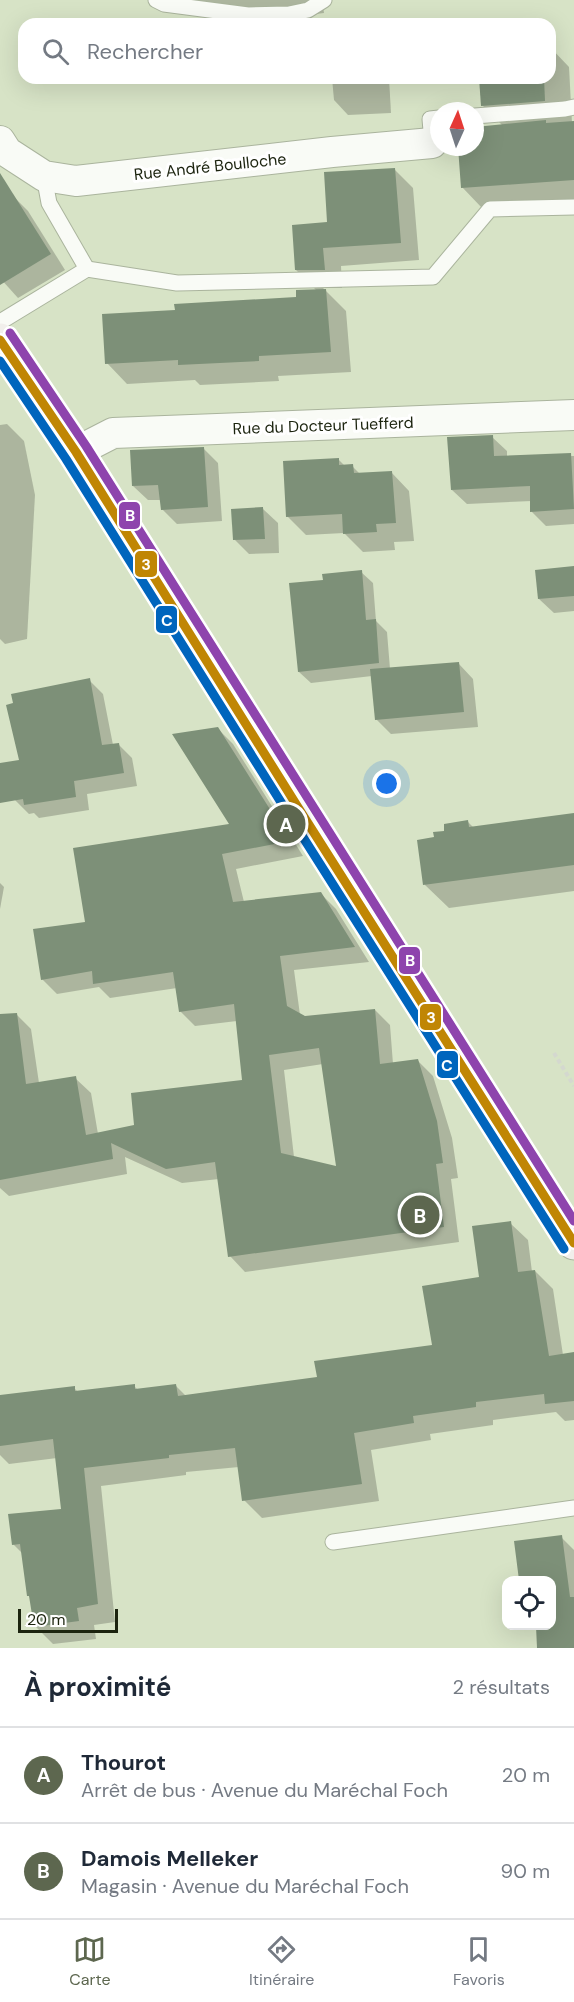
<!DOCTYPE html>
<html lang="fr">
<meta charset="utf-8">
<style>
:root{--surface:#fff;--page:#f6f6f7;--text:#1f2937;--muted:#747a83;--line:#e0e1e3;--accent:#5d674f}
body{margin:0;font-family:"DM Sans",sans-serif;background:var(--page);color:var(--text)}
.controls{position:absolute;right:18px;bottom:18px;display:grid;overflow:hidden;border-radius:12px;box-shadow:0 6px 24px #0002}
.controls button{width:54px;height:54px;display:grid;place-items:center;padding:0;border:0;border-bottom:2px solid var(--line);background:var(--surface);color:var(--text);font:30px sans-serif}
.compass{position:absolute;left:430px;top:102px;width:54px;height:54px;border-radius:50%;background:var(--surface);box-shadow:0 6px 24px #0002;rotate:3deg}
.scale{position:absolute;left:18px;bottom:15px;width:100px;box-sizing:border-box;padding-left:6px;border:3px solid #1c240f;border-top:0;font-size:16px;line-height:21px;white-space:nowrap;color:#1c240f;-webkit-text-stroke:4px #fff;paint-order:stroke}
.you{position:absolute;left:387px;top:784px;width:21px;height:21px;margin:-15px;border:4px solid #fff;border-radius:50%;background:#1a73e8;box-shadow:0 0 0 9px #1a73e833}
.badge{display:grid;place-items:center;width:39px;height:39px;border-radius:50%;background:var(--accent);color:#fff;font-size:20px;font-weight:700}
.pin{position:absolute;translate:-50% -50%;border:3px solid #fff;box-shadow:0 2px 6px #0006}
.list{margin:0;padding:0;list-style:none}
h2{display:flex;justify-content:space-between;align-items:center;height:78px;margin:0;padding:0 24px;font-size:26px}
h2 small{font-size:20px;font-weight:400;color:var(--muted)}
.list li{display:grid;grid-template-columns:39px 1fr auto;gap:18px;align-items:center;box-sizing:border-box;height:96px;padding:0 24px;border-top:2px solid var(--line)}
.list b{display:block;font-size:22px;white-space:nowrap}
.list p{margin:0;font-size:20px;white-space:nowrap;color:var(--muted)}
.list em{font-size:20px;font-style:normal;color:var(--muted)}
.icon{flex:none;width:33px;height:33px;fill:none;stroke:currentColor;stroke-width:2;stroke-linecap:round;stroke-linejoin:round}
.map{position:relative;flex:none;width:574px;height:1648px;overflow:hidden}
.search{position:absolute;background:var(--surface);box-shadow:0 6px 24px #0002;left:18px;right:18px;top:18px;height:66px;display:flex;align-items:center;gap:15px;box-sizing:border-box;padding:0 21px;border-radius:18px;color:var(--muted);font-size:22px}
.sheet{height:270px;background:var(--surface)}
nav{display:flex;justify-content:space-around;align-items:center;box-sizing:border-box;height:84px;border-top:2px solid var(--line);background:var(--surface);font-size:16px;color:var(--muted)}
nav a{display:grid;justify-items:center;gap:3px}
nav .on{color:var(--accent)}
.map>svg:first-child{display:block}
.shadow{fill:#0003;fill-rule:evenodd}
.building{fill:#7d9078;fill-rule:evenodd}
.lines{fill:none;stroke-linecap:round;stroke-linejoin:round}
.lane-casing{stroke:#aab49d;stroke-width:17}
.street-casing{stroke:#aab49d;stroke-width:32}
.secondary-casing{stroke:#aab49d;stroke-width:35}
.path{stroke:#d4d8cf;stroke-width:4;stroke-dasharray:4.5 3;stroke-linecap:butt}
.lane{stroke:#f9fbf6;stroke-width:15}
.street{stroke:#f9fbf6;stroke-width:30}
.secondary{stroke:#f1efeb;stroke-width:33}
.bus-1-casing{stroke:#fff;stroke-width:14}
.bus-2-casing{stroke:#fff;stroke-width:14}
.bus-3-casing{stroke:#fff;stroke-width:14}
.bus-1{stroke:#c08604;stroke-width:9}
.bus-2{stroke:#0065bd;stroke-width:9}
.bus-3{stroke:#8e44ad;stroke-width:9}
.labels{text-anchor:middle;stroke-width:6;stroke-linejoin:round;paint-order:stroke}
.street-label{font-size:16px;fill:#1c240f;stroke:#fff}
.line-badge{stroke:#fff;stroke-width:2}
.badge-label{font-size:16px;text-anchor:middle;font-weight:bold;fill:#fff}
</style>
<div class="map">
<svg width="574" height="1648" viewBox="0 0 574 1648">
<rect width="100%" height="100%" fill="#d7e3c6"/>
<g class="shadow">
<path d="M185,0H322L324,13L300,16Z"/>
<path d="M550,47L569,67L572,123H574V200L482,208L462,187L460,147H475V128L503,126L482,105L481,78H550Z"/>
<path d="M332,78H389L391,113L348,115L334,100Z"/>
<path d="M394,169L413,188L419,260L341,266L342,288H323L346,311L351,372L278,376L279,381L200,385L195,380L127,384L107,363L177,311L298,298L317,291L296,270L329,224Z"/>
<path d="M13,196L28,211L65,270L18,298L0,278V204Z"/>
<path d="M7,424L24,441L35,495L27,639L5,644L0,639V425Z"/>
<path d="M492,437L507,451V457L574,456V524L546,526L532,512V501L467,504L452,490Z"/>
<path d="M203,448L218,463L222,521L177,524L162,509L161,500H148L133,486Z"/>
<path d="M338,459L345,466H352L360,474L391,472L409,491L414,541L394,542L395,550L363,552L344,533L306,535L287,516Z"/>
<path d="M263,509L278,523L279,553L249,554L235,540Z"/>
<path d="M574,568V611L554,613L539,599Z"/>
<path d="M361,572L373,583L376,621L387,632L390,669L459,664L473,679L478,727L391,734L376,719L372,676L311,683L299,672L324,581Z"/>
<path d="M89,680L103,694L113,745L118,744L132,758L137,786L87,794L89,810L39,818L34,813L29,814L15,800L21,761Z"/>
<path d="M217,728L233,744L303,856L236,869L244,902L320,893L336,909L369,962L294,970L300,1015L305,1018L375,1010L390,1025L393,1064L418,1061L433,1076L452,1138L458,1178L451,1179L459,1242L245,1272L230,1256L219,1179L182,1183L125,1157L127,1174L9,1196L0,1188V1016L16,1014L31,1029L39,1083L75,1078L91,1093L98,1134L136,1126L243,1082L237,1021L195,1026L180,1011L177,988L110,998L99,987L57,994L42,979L86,923L232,825ZM323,1064L337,1168L294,1157L284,1070Z"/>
<path d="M574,815V891L449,908L425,885L435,838L468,822L474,828Z"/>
<path d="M0,883L4,887L0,909Z"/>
<path d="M510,1223L528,1240L532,1272L535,1271L553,1289L563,1355L574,1354V1420L565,1421L556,1412L493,1420V1425L430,1434L431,1440L371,1450L379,1501L262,1518L244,1500L239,1467L186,1472V1475L101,1486L115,1622L94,1625L96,1639L53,1644L35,1626L31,1598L28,1595L23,1554L13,1544L62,1510L57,1458L9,1464L0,1455V1396L74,1388L78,1392L134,1386L138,1390L176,1386L186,1396L319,1378L434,1346L481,1279Z"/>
<path d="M561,1537L574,1550V1648H539L537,1626H552V1580H520Z"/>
</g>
<g class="building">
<path d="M479,78H544L545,101L481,106Z"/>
<path d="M546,120V123L574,121V180L461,188L458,147H475V127Z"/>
<path d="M395,168L401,243L323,248L325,270H295L292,225L327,222L324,172Z"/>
<path d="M0,173L51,254L0,285Z"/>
<path d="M326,289L331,352L259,356V361L178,365V360L105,364L102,314L175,310L174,304L296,297V290Z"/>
<path d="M493,435L494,456L571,453L574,509L530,512V486L451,490L447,437Z"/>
<path d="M204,447L208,507L161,510L158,485L132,486L130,450Z"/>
<path d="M339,458V465L353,464L354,473L392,471L396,523L376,524L377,532L343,534L342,514L286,517L283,461Z"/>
<path d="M263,507L265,539L233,540L231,509Z"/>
<path d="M574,566V596L538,599L535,570Z"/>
<path d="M362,570L366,620L376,619L379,663L298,672L289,583L323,580L322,574Z"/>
<path d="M459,662L464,712L375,720L370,669Z"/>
<path d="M90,678L102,745L119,743L124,773L74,781L76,797L24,805L23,799L0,803V763L19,760L6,705L13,703L11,694Z"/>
<path d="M218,727L290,841L222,854L233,902L321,892L355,947L280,956L287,1006L305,1016L375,1009L380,1064L418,1059L437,1121L443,1163L436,1164L444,1227L228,1257L215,1162L166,1169L111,1143L113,1159L0,1180V1014L17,1013L26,1084L76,1076L86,1135L134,1125L131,1093L242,1080L234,1004L179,1012L173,972L93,984L92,971L41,980L33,929L85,922L73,848L229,824L172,734ZM319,1048L336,1166L281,1153L269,1055Z"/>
<path d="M574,813V865L423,885L417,840L434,837L433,832L444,831V824L468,820L469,827Z"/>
<path d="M511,1221L518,1272L535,1270L549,1356L574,1352V1401L545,1404L544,1394L476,1402V1407L413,1416L414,1423L354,1433L362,1484L242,1501L235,1448L169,1455V1458L84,1468L98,1604L77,1608L79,1621L34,1627L29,1596H27L20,1544L12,1545L8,1514L61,1509L53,1439L0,1446V1395L75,1386V1391L135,1384V1389L176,1384L178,1396L317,1377L314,1361L432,1345L422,1286L479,1277L472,1226Z"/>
<path d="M562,1535L570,1597H574V1648H537L536,1626H552V1581H532V1579L519,1580L514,1541Z"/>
</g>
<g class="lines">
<defs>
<g id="lane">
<path d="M156,0L164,4L248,15L289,14L308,10L324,0"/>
<path d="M475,116L565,109L574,107"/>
<path d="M432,143L430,119L439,118"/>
<path d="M87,269L177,283L433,277L490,209L574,207"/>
<path d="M0,322L87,269L49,203L44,176"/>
<path d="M333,1542L574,1508"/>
</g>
<g id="street">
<path d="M0,141L7,152L44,176L76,181L332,152L432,143"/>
<path d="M76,452L113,433L574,415"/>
</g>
<path id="secondary" d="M0,340L76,452L304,817L574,1243"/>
</defs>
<use href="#lane" class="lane-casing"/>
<use href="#street" class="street-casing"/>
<use href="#secondary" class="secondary-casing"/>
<path class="path" d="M554,1053L574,1086"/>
<use href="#lane" class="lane"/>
<use href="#street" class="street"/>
<use href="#secondary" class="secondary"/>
<defs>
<path id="bus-1" d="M0,340L76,452L304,817L574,1243"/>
<path id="bus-2" d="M0,361L66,459L294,823L564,1249"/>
<path id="bus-3" d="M10,333L86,446L574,1221"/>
</defs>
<use href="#bus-1" class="bus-1-casing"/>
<use href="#bus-2" class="bus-2-casing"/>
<use href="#bus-3" class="bus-3-casing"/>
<use href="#bus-1" class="bus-1"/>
<use href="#bus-2" class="bus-2"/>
<use href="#bus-3" class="bus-3"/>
</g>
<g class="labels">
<g class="street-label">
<text transform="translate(210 166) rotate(-6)" y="6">Rue André Boulloche</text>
<text transform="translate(323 425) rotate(-2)" y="6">Rue du Docteur Tuefferd</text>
</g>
</g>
<g class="line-badge">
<rect x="118" y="501" width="23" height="29" rx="6" fill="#8e44ad"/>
<rect x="134" y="550" width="24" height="28" rx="6" fill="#c08604"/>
<rect x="155" y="605" width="23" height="29" rx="6" fill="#0065bd"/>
<rect x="398" y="946" width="23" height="29" rx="6" fill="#8e44ad"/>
<rect x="419" y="1003" width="23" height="28" rx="6" fill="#c08604"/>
<rect x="436" y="1050" width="23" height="29" rx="6" fill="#0065bd"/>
</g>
<g class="badge-label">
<text x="130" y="521">B</text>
<text x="146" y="570">3</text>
<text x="167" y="626">C</text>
<text x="410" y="966">B</text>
<text x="431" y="1023">3</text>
<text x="447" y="1071">C</text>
</g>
</svg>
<div class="controls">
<button><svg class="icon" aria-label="locate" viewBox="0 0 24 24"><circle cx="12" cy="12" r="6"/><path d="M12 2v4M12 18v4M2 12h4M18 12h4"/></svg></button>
</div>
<svg class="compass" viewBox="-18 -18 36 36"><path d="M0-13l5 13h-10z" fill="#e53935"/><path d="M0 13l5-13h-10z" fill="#747a83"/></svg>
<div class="scale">20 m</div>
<div class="you"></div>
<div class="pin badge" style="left:286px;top:824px">A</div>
<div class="pin badge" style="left:420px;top:1215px">B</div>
<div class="search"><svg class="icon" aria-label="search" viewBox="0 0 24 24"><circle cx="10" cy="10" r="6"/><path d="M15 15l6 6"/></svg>Rechercher</div>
</div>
<section class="sheet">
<h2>À proximité<small>2 résultats</small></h2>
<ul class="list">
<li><span class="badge">A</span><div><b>Thourot</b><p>Arrêt de bus · Avenue du Maréchal Foch</p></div><em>20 m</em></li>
<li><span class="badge">B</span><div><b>Damois Melleker</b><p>Magasin · Avenue du Maréchal Foch</p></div><em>90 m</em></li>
</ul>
</section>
<nav>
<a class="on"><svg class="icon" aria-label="map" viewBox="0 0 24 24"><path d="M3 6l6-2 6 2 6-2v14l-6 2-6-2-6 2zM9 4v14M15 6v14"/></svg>Carte</a>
<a><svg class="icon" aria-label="directions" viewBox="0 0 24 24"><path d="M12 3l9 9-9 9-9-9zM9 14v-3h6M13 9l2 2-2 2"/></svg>Itinéraire</a>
<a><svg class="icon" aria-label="saved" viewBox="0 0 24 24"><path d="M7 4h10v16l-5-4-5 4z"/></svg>Favoris</a>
</nav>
